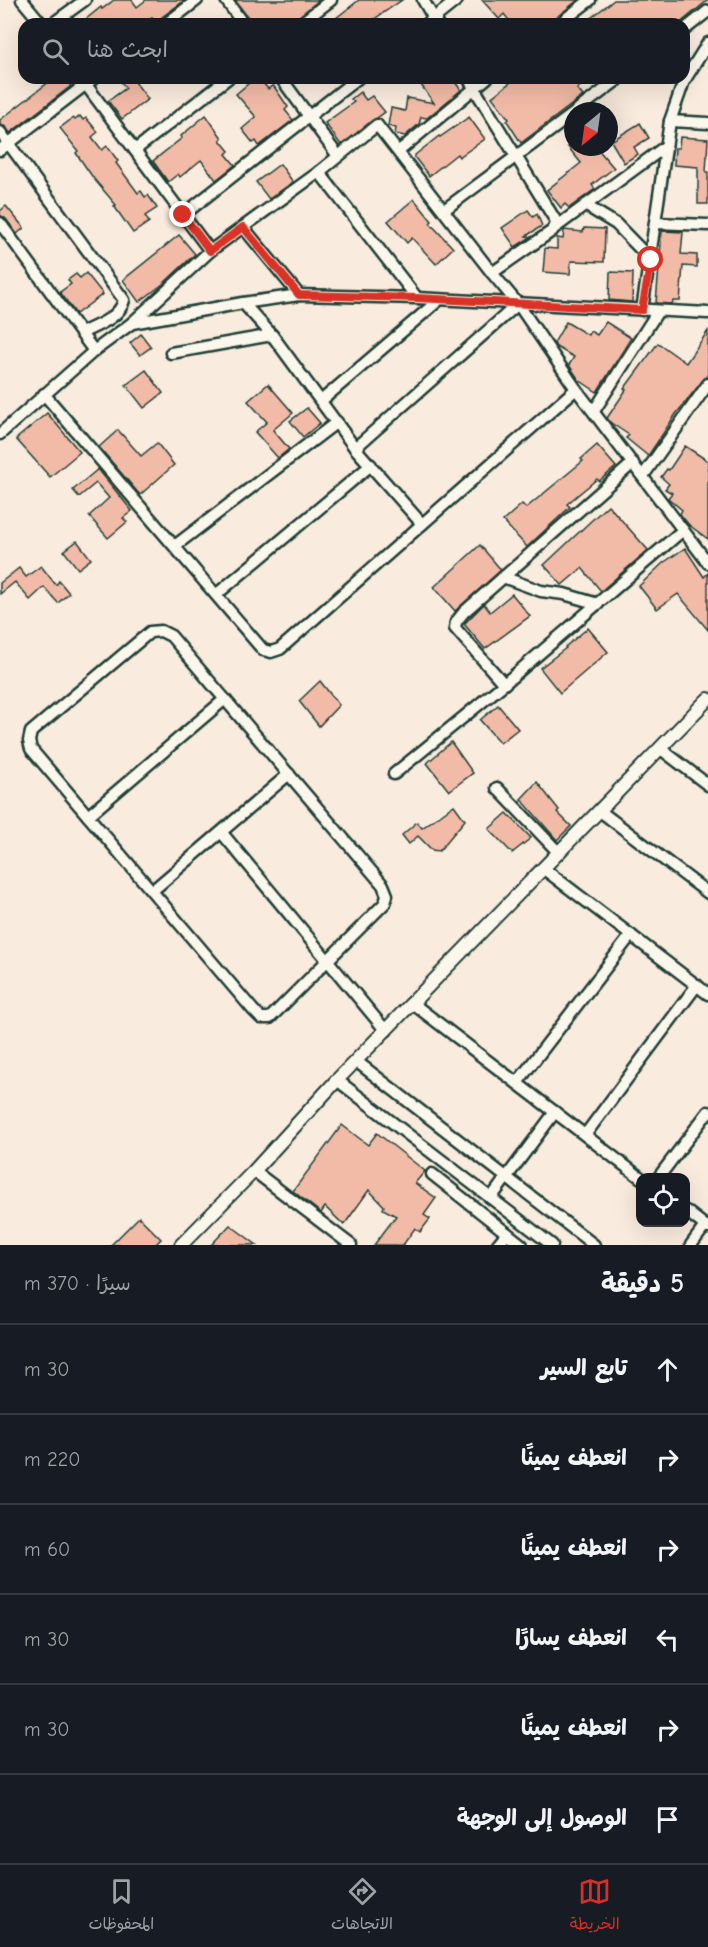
<!DOCTYPE html>
<html lang="ar">
<meta charset="utf-8">
<style>
:root{--surface:#171b24;--page:#242831;--text:#f1f3f6;--muted:#9ea1a6;--line:#363941;--accent:#d93025}
body{margin:0;font-family:"Comic Neue","Playpen Sans Arabic",sans-serif;background:var(--page);color:var(--text);direction:rtl}
.controls{position:absolute;right:18px;bottom:18px;display:grid;overflow:hidden;border-radius:12px;box-shadow:0 6px 24px #0002}
.controls button{width:54px;height:54px;display:grid;place-items:center;padding:0;border:0;border-bottom:2px solid var(--line);background:var(--surface);color:var(--text);font:30px sans-serif}
.compass{position:absolute;left:564px;top:102px;width:54px;height:54px;border-radius:50%;background:var(--surface);box-shadow:0 6px 24px #0002;rotate:209deg}
.stop{position:absolute;width:18px;height:18px;margin:-14px;border:4px solid #d93025;border-radius:50%;background:#fff}
.stop.end{background:#d93025;border-color:#fff;box-shadow:0 2px 6px #0008}
.list{margin:0;padding:0;list-style:none}
h2{display:flex;justify-content:space-between;align-items:center;height:78px;margin:0;padding:0 24px;font-size:26px}
h2 small{font-size:20px;font-weight:400;color:var(--muted)}
.list li{display:grid;grid-template-columns:39px 1fr auto;gap:18px;align-items:center;box-sizing:border-box;height:90px;padding:0 24px;border-top:2px solid var(--line)}
.list b{display:block;font-size:22px;white-space:nowrap}
.list em{font-size:20px;font-style:normal;color:var(--muted)}
.icon{flex:none;width:33px;height:33px;fill:none;stroke:currentColor;stroke-width:2;stroke-linecap:round;stroke-linejoin:round}
.map{position:relative;flex:none;width:708px;height:1245px;overflow:hidden;direction:ltr}
.search{position:absolute;background:var(--surface);box-shadow:0 6px 24px #0002;left:18px;right:18px;top:18px;height:66px;display:flex;align-items:center;gap:15px;box-sizing:border-box;padding:0 21px;border-radius:18px;color:var(--muted);font-size:22px}
.sheet{height:618px;background:var(--surface)}
nav{display:flex;justify-content:space-around;align-items:center;box-sizing:border-box;height:84px;border-top:2px solid var(--line);background:var(--surface);font-size:16px;color:var(--muted)}
nav a{display:grid;justify-items:center;gap:3px}
nav .on{color:var(--accent)}
.map>svg:first-child{display:block}
.building{fill:#f2bba7;stroke:#1f3d34;stroke-width:1.5}
.lines{fill:none;stroke-linecap:round;stroke-linejoin:round}
.minor-casing{stroke:#1f3d34;stroke-width:15}
.tertiary-casing{stroke:#1f3d34;stroke-width:16}
.minor{stroke:#fbf7ec;stroke-width:10}
.tertiary{stroke:#fbf7ec;stroke-width:12}
.route{stroke:#d93025;stroke-width:8}
</style>
<div class="map">
<svg width="708" height="1245" viewBox="0 0 708 1245">
<rect width="100%" height="100%" fill="#f9ebde"/>
<filter id="ink" filterUnits="userSpaceOnUse"><feTurbulence type="fractalNoise" baseFrequency=".0167" numOctaves="2"/><feDisplacementMap in="SourceGraphic" scale="12" xChannelSelector="R" yChannelSelector="G"/><feConvolveMatrix kernelMatrix="1 2 1 2 8 2 1 2 1" color-interpolation-filters="sRGB"/></filter>
<g filter="url(#ink)">
<g class="building">
<path d="M114,0H132L137,7L146,0H185L162,17L159,24L152,18L143,24H90L86,19L101,7L102,9Z"/>
<path d="M235,0H319L290,24H253Z"/>
<path d="M359,0H402L367,24H341L336,18Z"/>
<path d="M482,0H578L548,24H512L504,14L499,19Z"/>
<path d="M614,0H708L679,24H583Z"/>
<path d="M54,78H64L71,86L10,133L6,127L0,125V120Z"/>
<path d="M118,78H132L148,99L122,119L108,101L126,88Z"/>
<path d="M255,78H259L268,89L273,85L288,107L285,110L293,120L259,146L256,141L253,143L242,129L256,117L236,94Z"/>
<path d="M416,78H452L461,90L427,118L421,117L419,124L405,136L395,134L396,128L388,126L391,108L405,111L407,98L434,103Z"/>
<path d="M516,78H590L577,89L583,96L521,143L507,121L509,119L492,97Z"/>
<path d="M360,92L366,100L372,96L385,112L341,145L325,123L354,102L351,99Z"/>
<path d="M206,115L222,138L220,140L229,151L226,154L235,165L216,180L201,160L180,177L178,174L168,182L153,161L182,138L181,136Z"/>
<path d="M80,116L83,120L86,118L98,132L92,137L102,150L107,146L118,161L116,163L138,193L141,191L145,197L148,195L157,208L145,216L149,222L133,233L114,206L116,205L94,179L76,153L78,151L60,128L73,118L75,120Z"/>
<path d="M469,117L485,139L459,157L457,154L429,176L415,158V155L439,136L440,137Z"/>
<path d="M640,123L649,138L634,147L638,154L624,163L611,141Z"/>
<path d="M680,137L708,139L706,172H708V204H698V167L674,165L675,148H679Z"/>
<path d="M568,147H596L614,168L592,185L595,189L569,208L565,204L561,208L547,190L581,163Z"/>
<path d="M280,164L293,182L269,199L256,182Z"/>
<path d="M414,199L432,221L430,223L453,248L436,264L412,238L407,243L388,221Z"/>
<path d="M6,206L24,228L17,234L6,219L0,215V211Z"/>
<path d="M528,210L533,217L537,214L542,226L526,236L531,237L515,247L502,228Z"/>
<path d="M584,228L605,229L604,262L571,261L570,274L543,272L545,248L557,249V238L563,239L564,230L583,232Z"/>
<path d="M662,231L683,232L681,254L697,255V267L683,266L680,301H673L672,304L656,303Z"/>
<path d="M179,235L195,254L163,284L139,302L123,280Z"/>
<path d="M610,272L633,273L632,302L609,300Z"/>
<path d="M86,273L103,294L76,314L60,292L71,284L68,280L76,274L80,278Z"/>
<path d="M566,322L588,335L590,331L597,335L606,322L631,338L597,392L579,380L569,365L574,357L556,347L554,343Z"/>
<path d="M708,331V374L676,414L648,456L626,438L629,435L611,423L607,418L626,390L624,389L658,343L686,363Z"/>
<path d="M141,334L151,347L140,355L130,343Z"/>
<path d="M146,370L163,393L144,408L126,385Z"/>
<path d="M268,384L293,413L273,430L289,449L278,458L255,432L267,422L248,401Z"/>
<path d="M307,408L320,423L303,437L290,421Z"/>
<path d="M47,413L80,452L50,477L16,439Z"/>
<path d="M118,430L141,456L157,443L174,465L140,495L99,447Z"/>
<path d="M597,445L616,467L599,481L597,479L567,504L570,507L527,547L503,521L522,504L526,508L583,461L581,459Z"/>
<path d="M685,446L708,461V539L689,525L680,514L682,510L668,498L672,493L665,489L669,484L661,477L667,469L669,470Z"/>
<path d="M98,469L132,511L123,518L127,522L108,538L89,516L109,498L96,483L79,497L73,490Z"/>
<path d="M608,505L648,550L601,591L582,568L562,585L544,565Z"/>
<path d="M77,541L91,559L78,569L64,551Z"/>
<path d="M480,545L501,570L455,611L434,587Z"/>
<path d="M685,548L704,577L708,573V630L678,594L657,609L639,586L663,563Z"/>
<path d="M41,566L56,585L59,581L69,593L58,603L44,587L30,600L15,582L0,594V583L19,568L26,577Z"/>
<path d="M512,594L530,616L485,649L464,624L484,604L490,612Z"/>
<path d="M588,628L608,652L560,693L540,668L566,648L565,647Z"/>
<path d="M320,681L339,705L319,726L299,701Z"/>
<path d="M498,705L518,729L500,743L480,720Z"/>
<path d="M451,742L473,773L449,791L427,763Z"/>
<path d="M537,782L559,810L557,812L571,826L557,840L521,799Z"/>
<path d="M454,805L465,820L439,851L432,850L418,836L409,844L402,835L417,822L422,828Z"/>
<path d="M507,813L531,838L512,853L489,829Z"/>
<path d="M342,1125L368,1145L377,1133L425,1171L415,1183L436,1198L424,1215L430,1219L420,1232L415,1228L403,1245H374L396,1216L383,1209L384,1206L369,1190L344,1225L325,1207L321,1213L293,1191Z"/>
<path d="M139,1217L161,1239L155,1245H111Z"/>
<path d="M230,1225L257,1245H211Z"/>
</g>
<g class="lines">
<defs>
<g id="minor">
<path d="M22,0L42,24"/>
<path d="M226,0L243,24"/>
<path d="M423,0L437,24"/>
<path d="M52,24L85,0"/>
<path d="M166,24L197,0"/>
<path d="M300,24L331,0"/>
<path d="M427,24L457,0"/>
<path d="M559,24L590,0"/>
<path d="M684,30L708,11"/>
<path d="M81,78L210,251"/>
<path d="M281,78L338,156"/>
<path d="M468,78L557,223L552,231L492,273"/>
<path d="M576,111L620,78"/>
<path d="M670,121L708,123"/>
<path d="M0,132L124,300C120,318 96,326 81,333"/>
<path d="M0,150L94,78"/>
<path d="M135,150L228,78"/>
<path d="M399,151L487,78"/>
<path d="M319,172L417,298"/>
<path d="M585,205L616,224L651,260"/>
<path d="M444,210L573,114"/>
<path d="M183,215L358,78"/>
<path d="M0,223L94,351"/>
<path d="M655,223L708,225"/>
<path d="M243,227L299,295"/>
<path d="M556,227L666,146"/>
<path d="M243,303L272,335L355,448L422,524"/>
<path d="M642,310L670,121L684,81L708,43"/>
<path d="M132,323L243,303L299,295L417,298L708,313"/>
<path d="M171,353L272,335"/>
<path d="M44,394L263,650L271,652L280,649L576,389"/>
<path d="M321,401L439,300"/>
<path d="M594,411L658,311"/>
<path d="M0,434L94,351L132,323L210,251L319,172L377,125L492,273L518,304L576,389L708,563"/>
<path d="M355,448L518,304"/>
<path d="M643,476L708,384"/>
<path d="M176,545L337,422"/>
<path d="M503,577L541,591L564,594L598,604"/>
<path d="M217,594L371,465"/>
<path d="M161,631L171,636L383,885L387,895L385,903L270,1018H261L253,1010L31,749L29,741L31,732L150,632Z"/>
<path d="M504,684L455,628L456,622L464,612L633,463"/>
<path d="M661,749L708,785"/>
<path d="M394,774L504,684L683,530"/>
<path d="M497,788L559,853"/>
<path d="M600,811L708,893"/>
<path d="M88,816L225,699"/>
<path d="M222,833L386,1031"/>
<path d="M544,869L708,994"/>
<path d="M152,891L289,774"/>
<path d="M412,1003L641,1178"/>
<path d="M356,1061L594,1245"/>
<path d="M337,1080L552,1245"/>
<path d="M517,1083L631,935"/>
<path d="M585,1135L697,985"/>
<path d="M254,1171L351,1245"/>
<path d="M432,1174L522,1245"/>
<path d="M658,1178L708,1112"/>
<path d="M491,1198L555,1112"/>
<path d="M686,1211L708,1228"/>
<path d="M497,1245L507,1233"/>
<path d="M691,1245L705,1226"/>
</g>
<path id="tertiary" d="M181,1245L254,1171L337,1080L708,699"/>
</defs>
<use href="#minor" class="minor-casing"/>
<use href="#tertiary" class="tertiary-casing"/>
<use href="#minor" class="minor"/>
<use href="#tertiary" class="tertiary"/>
</g>
</g>
<g class="lines" filter="url(#ink)">
<path class="route" d="M183,215L210,251L243,227L299,295L417,298L642,310L651,260"/>
</g>
</svg>
<div class="controls">
<button><svg class="icon" aria-label="locate" viewBox="0 0 24 24"><circle cx="12" cy="12" r="6"/><path d="M12 2v4M12 18v4M2 12h4M18 12h4"/></svg></button>
</div>
<svg class="compass" viewBox="-18 -18 36 36"><path d="M0-13l5 13h-10z" fill="#e53935"/><path d="M0 13l5-13h-10z" fill="#9ea1a6"/></svg>
<div class="stop" style="left:651px;top:260px"></div>
<div class="stop end" style="left:183px;top:215px"></div>
<div class="search"><svg class="icon" aria-label="search" viewBox="0 0 24 24"><circle cx="10" cy="10" r="6"/><path d="M15 15l6 6"/></svg>ابحث هنا</div>
</div>
<section class="sheet">
<h2>5 دقيقة<small>سيرًا · 370 m</small></h2>
<ul class="list">
<li><svg class="icon" aria-label="ahead" viewBox="0 0 24 24"><path d="M12 20V5M6 11l6-6 6 6"/></svg><div><b>تابع السير</b></div><em>30 m</em></li>
<li><svg class="icon" aria-label="right" viewBox="0 0 24 24"><path d="M7 20v-9h11M14 6l5 5-5 5"/></svg><div><b>انعطف يمينًا</b></div><em>220 m</em></li>
<li><svg class="icon" aria-label="right" viewBox="0 0 24 24"><path d="M7 20v-9h11M14 6l5 5-5 5"/></svg><div><b>انعطف يمينًا</b></div><em>60 m</em></li>
<li><svg class="icon" aria-label="left" viewBox="0 0 24 24"><path d="M17 20v-9H6M10 6l-5 5 5 5"/></svg><div><b>انعطف يسارًا</b></div><em>30 m</em></li>
<li><svg class="icon" aria-label="right" viewBox="0 0 24 24"><path d="M7 20v-9h11M14 6l5 5-5 5"/></svg><div><b>انعطف يمينًا</b></div><em>30 m</em></li>
<li><svg class="icon" aria-label="arrive" viewBox="0 0 24 24"><path d="M6 21V4h12l-3 4 3 4H6"/></svg><div><b>الوصول إلى الوجهة</b></div></li>
</ul>
</section>
<nav>
<a class="on"><svg class="icon" aria-label="map" viewBox="0 0 24 24"><path d="M3 6l6-2 6 2 6-2v14l-6 2-6-2-6 2zM9 4v14M15 6v14"/></svg>الخريطة</a>
<a><svg class="icon" aria-label="directions" viewBox="0 0 24 24"><path d="M12 3l9 9-9 9-9-9zM9 14v-3h6M13 9l2 2-2 2"/></svg>الاتجاهات</a>
<a><svg class="icon" aria-label="saved" viewBox="0 0 24 24"><path d="M7 4h10v16l-5-4-5 4z"/></svg>المحفوظات</a>
</nav>
